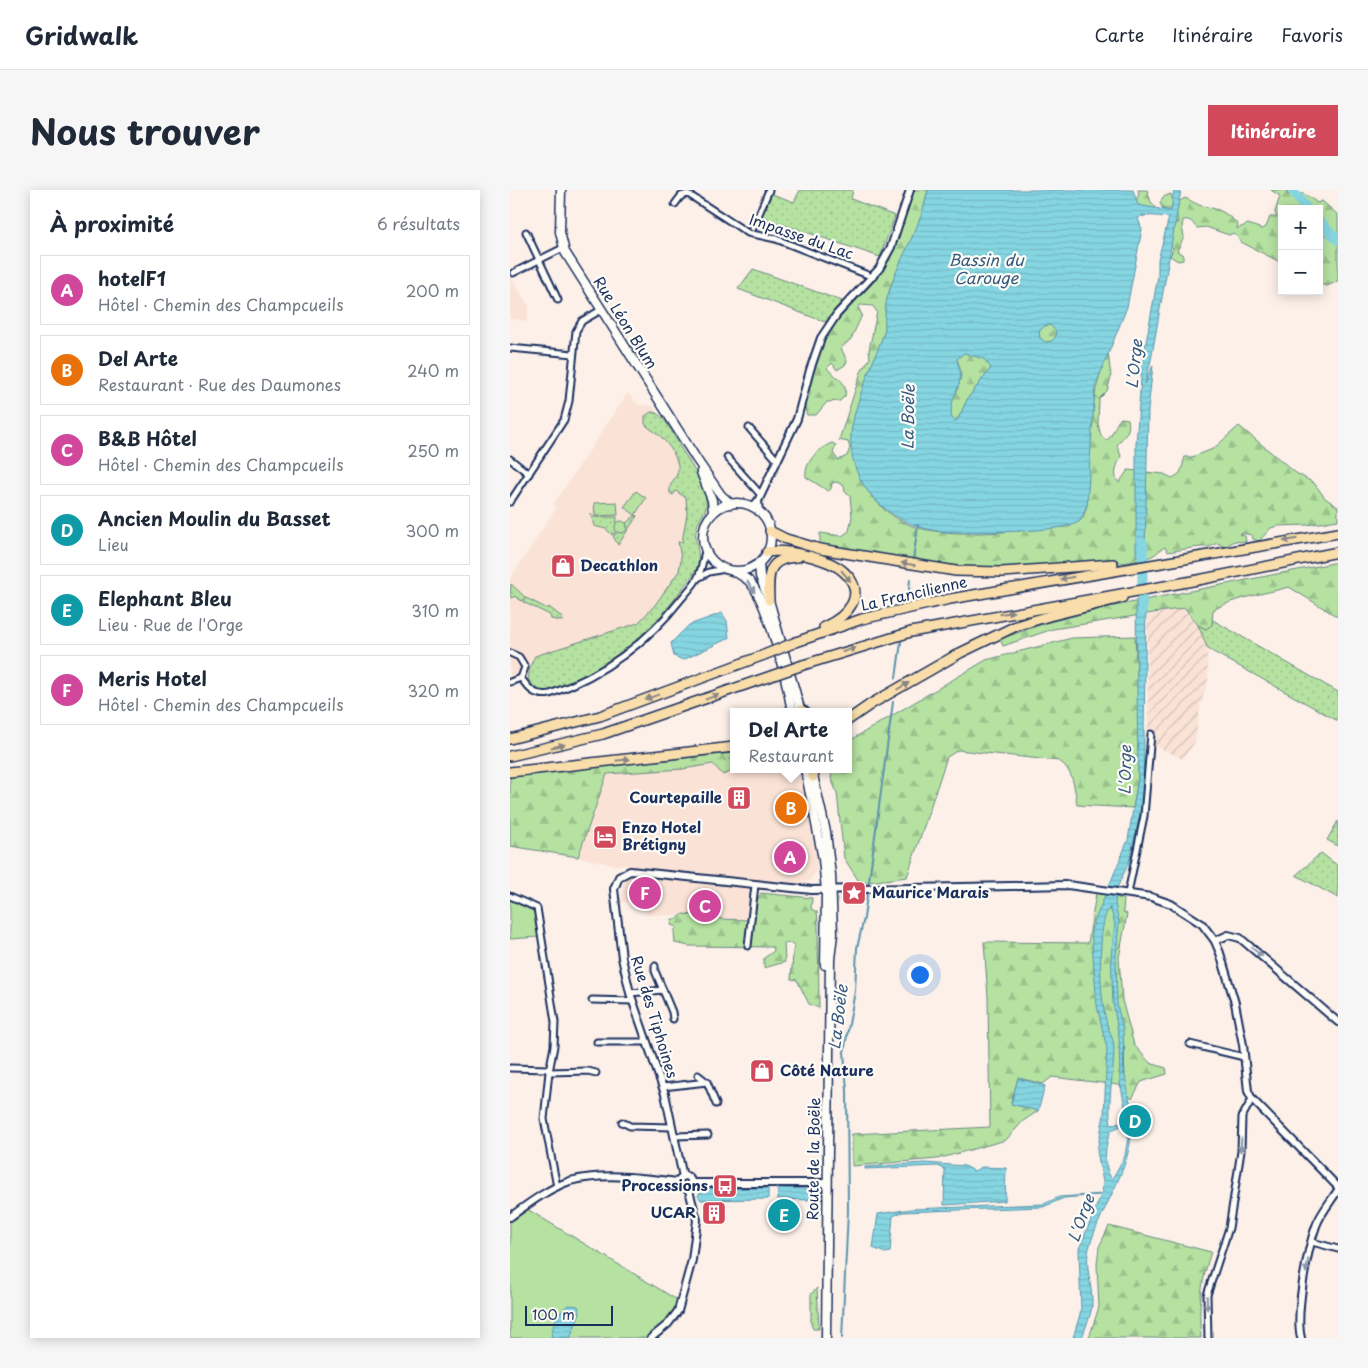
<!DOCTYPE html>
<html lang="fr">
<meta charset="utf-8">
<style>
:root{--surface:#fff;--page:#f6f6f7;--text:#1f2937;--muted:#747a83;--line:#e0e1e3;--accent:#d1495b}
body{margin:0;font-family:"Playpen Sans",sans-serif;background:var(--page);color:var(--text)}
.controls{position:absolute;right:15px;top:15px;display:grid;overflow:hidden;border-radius:0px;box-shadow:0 2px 12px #0003}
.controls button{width:45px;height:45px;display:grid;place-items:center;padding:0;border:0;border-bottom:1px solid var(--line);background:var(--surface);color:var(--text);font:25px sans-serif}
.scale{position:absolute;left:15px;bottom:12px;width:88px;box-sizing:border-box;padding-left:5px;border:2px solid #1b2f5e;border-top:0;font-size:14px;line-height:18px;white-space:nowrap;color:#1b2f5e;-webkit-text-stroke:4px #fdfcf7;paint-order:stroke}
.you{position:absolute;left:409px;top:784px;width:18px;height:18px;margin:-12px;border:4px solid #fff;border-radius:50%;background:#1a73e8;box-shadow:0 0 0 8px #1a73e833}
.badge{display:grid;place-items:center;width:32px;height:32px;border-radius:50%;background:var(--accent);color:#fff;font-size:16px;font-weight:700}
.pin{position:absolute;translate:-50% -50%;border:2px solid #fff;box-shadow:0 1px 5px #0006}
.popup{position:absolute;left:220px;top:518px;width:122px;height:65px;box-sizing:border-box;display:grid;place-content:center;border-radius:0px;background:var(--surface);filter:drop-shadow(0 1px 4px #0005);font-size:16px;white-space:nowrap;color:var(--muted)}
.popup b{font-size:19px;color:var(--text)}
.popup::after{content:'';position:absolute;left:50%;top:100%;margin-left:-10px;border:10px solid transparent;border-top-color:var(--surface)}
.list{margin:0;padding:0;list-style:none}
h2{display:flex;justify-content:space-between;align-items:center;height:65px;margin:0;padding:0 20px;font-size:21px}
h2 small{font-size:16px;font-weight:400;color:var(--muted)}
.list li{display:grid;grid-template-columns:32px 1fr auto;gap:15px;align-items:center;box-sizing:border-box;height:70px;margin:0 10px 10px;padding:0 10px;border:1px solid var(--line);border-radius:0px}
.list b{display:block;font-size:19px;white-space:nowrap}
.list p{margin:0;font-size:16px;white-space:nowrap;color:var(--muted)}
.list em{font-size:16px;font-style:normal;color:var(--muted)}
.map{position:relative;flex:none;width:828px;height:1148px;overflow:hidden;border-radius:0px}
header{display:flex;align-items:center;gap:30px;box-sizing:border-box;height:70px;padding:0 25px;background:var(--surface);border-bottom:1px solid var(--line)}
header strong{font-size:24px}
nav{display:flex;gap:28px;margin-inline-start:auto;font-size:18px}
.intro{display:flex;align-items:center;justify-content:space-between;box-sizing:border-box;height:120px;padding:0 30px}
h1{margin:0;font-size:35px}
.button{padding:12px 22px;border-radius:0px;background:var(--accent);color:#fff;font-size:18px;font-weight:700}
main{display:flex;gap:30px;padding:0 30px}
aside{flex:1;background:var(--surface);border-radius:0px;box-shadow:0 2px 12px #0003}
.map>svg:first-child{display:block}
.built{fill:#fae2d6}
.industrial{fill:url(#industrial-furrows)}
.grass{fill:url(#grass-dots);stroke:#688880}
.forest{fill:url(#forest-firs);stroke:#688880}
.park{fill:#b5e2a1;stroke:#688880}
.water{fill:url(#water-rules);stroke:#5b93ad;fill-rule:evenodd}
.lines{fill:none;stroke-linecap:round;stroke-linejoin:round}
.stream{stroke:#5b93ad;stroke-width:2}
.river{stroke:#86d6e2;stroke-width:10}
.minor-casing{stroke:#1b2f5e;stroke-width:9}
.tertiary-casing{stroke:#1b2f5e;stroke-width:10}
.secondary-casing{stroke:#1b2f5e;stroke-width:11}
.trunk-casing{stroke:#1b2f5e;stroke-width:12}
.minor{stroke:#fdfcf7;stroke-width:5}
.tertiary{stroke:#fdfcf7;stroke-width:6}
.secondary{stroke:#fdfcf7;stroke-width:8}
.trunk{stroke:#f9deab;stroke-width:9}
.trunk-bridge-casing{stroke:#1b2f5e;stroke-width:12;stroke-linecap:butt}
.trunk-bridge{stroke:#f9deab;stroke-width:9}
.oneway{fill:#8a8684}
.oneway2{fill:#8c96aa}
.labels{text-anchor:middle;stroke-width:4.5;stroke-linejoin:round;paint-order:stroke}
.street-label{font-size:15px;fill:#1b2f5e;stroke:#fdfcf7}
.poi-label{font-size:15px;font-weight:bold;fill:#1b2f5e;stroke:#fdfcf7;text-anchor:start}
.water-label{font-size:16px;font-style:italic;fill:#36597f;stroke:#fdfcf7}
</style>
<header>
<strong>Gridwalk</strong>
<nav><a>Carte</a><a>Itinéraire</a><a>Favoris</a></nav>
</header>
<div class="intro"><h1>Nous trouver</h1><a class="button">Itinéraire</a></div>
<main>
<aside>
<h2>À proximité<small>6 résultats</small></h2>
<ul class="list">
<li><span class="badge" style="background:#d1479c">A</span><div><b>hotelF1</b><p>Hôtel · Chemin des Champcueils</p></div><em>200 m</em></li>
<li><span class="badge" style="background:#e8710a">B</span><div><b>Del Arte</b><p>Restaurant · Rue des Daumones</p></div><em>240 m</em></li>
<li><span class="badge" style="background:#d1479c">C</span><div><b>B&amp;B Hôtel</b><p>Hôtel · Chemin des Champcueils</p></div><em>250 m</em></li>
<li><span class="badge" style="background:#0f9aa8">D</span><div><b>Ancien Moulin du Basset</b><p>Lieu</p></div><em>300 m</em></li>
<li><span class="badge" style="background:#0f9aa8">E</span><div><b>Elephant Bleu</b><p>Lieu · Rue de l'Orge</p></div><em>310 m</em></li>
<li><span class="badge" style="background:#d1479c">F</span><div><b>Meris Hotel</b><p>Hôtel · Chemin des Champcueils</p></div><em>320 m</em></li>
</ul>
</aside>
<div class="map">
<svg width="828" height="1148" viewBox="0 0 828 1148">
<defs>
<pattern id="industrial-furrows" width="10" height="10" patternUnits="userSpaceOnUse" patternTransform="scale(1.25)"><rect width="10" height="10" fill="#fae2d6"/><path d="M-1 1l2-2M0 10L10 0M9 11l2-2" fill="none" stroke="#d6c2ba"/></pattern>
<pattern id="grass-dots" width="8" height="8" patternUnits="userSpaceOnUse" patternTransform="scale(1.25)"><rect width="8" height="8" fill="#b5e2a1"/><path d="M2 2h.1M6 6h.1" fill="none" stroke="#9bc28d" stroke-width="1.8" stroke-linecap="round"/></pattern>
<pattern id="forest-firs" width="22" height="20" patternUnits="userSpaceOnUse" patternTransform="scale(1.25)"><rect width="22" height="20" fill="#b5e2a1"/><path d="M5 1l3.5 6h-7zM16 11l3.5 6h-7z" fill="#9bc28d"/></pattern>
<pattern id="water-rules" width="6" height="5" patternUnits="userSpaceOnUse" patternTransform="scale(1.25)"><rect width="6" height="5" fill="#86d6e2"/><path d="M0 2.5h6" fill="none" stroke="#73b8c4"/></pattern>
</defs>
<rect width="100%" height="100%" fill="#fcf0e8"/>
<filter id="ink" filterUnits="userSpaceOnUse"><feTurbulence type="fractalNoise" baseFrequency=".02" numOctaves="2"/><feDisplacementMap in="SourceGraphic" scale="10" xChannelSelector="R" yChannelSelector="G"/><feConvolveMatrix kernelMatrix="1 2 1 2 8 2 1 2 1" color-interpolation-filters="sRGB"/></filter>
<g filter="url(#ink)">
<g class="built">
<path d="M0,87L19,116L17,131L0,129Z"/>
<path d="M118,203L129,215L143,216L184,280L195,308L196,316L186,342L188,373L166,410L149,431L122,455L75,486L56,495L21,496L0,492V389L46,318L43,315Z"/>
<path d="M220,568H223L224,579H282L289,582L296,600L308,668L306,682L300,690L291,695H245L240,728L238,730L200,727L196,726L195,722L185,725H135L136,713L110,712L117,674L104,675L68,667L97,584L222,574Z"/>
</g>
<path class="industrial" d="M675,418L693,443L697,454L698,490L690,517L685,552L673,569L641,554L642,542L638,541L637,426Z"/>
<g class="grass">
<path d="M290,0H343L341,9L385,26L370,67L251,27L262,4L284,12Z"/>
<path d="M243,79L332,111L315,132L228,99Z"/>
<path d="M141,222C155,222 164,247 171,258C179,271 199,301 196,317C194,325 187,332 186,341C184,352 191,364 188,375C184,385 176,394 169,403C136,450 90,482 35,503C13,502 17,480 25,466L128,433L145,415L169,381L171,368L168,352H172L177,324L176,308L166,301L163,305L160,303C158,293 166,290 168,281C170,270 158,253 150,246C145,241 139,239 135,234V226Z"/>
<path d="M81,324L82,327H107L106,342L102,345L96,339L84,336Z"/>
<path d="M126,325L127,326L108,355L103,346L117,336L116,333Z"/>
<path d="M1,394L15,407L12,411L4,406L2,408L0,407Z"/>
<path d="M16,408L38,419L39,417L53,428L52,431L41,429L40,425L13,412Z"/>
<path d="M701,429L828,502V531L698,459L688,435L696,439Z"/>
<path d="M828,631V656L817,650Z"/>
<path d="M811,663L828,676V708L786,685Z"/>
<path d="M307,1098L309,1139H303L301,1134V1104Z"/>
</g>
<g class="forest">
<path d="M403,0H418C414,19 409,37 401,54C393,70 384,85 379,102C374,116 378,133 374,143C355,200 318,256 365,310C376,323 396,336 413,339C456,348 509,340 553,337H559L573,328L577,315C579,263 577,210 598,162L601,187L597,201L589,209L588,234L591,246L597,250C604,244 604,235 611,228L618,229C621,243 614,245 607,255L611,266C607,275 602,285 609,293L618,280L654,284L662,288C674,283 671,278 675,267H682L703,259L729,236L786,283L804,293L815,308L828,317V330L797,335L767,336L761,338L749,351L743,349L742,345L731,343L730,344L735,346L736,352L724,351L715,357L707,353L700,357C687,356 672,360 658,362L655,357C650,359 647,364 642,366C627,373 606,373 590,375C496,387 402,371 310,356V343L332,346L339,341L342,326L340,306L335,302L334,296L327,292L322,293L321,299L318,301L296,287C294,272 309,258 322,253L326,255L323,263L328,270L337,266L340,258L338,252L329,250L351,182L360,168L359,160L367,122L363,116L351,115L348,117L352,125L341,149L331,158L337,171L335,175L327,180L322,173L317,178C324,187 338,190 335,206L330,211L317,212L306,225H297L294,216L300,205L299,189L312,152L323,135L362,94L376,74Z"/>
<path d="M628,0H637L641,12L646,17L633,27C626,18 624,13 629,4Z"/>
<path d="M761,0H776L778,5C789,0 798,5 807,13L812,11L828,25V91L817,96L809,94V19H772V73L731,52L724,43L719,45L696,37L687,38C682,33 682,29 673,30L672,37L674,47L667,61L673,65V70L668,71L660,66L663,59C654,45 675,33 664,19H653L650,13L653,7L661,4L663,12L666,13L675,8C680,10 689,16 693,16C712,20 713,21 728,34L727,39L738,34L752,39L756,37L760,27H767L765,22L770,6Z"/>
<circle cx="538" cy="144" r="9"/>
<path d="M451,163C462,163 478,167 481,178L458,208L448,229L445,231L442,230C437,214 447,204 450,190C452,182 449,176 447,169Z"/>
<path d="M828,372V427L779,397C754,404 726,407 703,420L702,435L696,439L688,435L675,418L543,439L493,456L490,449L535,433L599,417Z"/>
<path d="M625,446L629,520L628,588L623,618L567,615C565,599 563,579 549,571L448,560L437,567L397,687L350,693L334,668L327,603L321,588L323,579H338L339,551L476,470L562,448Z"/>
<path d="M223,563V568H221L222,581L213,585L203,574L173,579L97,584L68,667L0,656V586Z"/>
<path d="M251,703L302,708L301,719L307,722L308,730L309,818L299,814L287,790L281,789L284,754L274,753L275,772L254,778V768L264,761L263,757L179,756L165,753L164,741L167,737L161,735L162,729H167L173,724L185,725L188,721H194L196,726L200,727L202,722H207L210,729L237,730Z"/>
<path d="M586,703L614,709L613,722L617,724L609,768L612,810L624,855L640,873L656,878L657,884L631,892L622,909L609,895L542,887L533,894L508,888L501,913L528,921L513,931L496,950L427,969L342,976V944L480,937L478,807L474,752L578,753Z"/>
<path d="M599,1036L701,1062C691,1091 688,1117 691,1148H579L589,1117L587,1074L589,1057Z"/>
</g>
<g class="park">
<path d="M126,301L136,308L125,325L114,317Z"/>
<path d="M107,312L108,325L85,326L84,313Z"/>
<circle cx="111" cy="337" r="6"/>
<path d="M0,710L25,722L29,747L0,749Z"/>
<path d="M17,1019L169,1111L160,1127L136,1148H0V1031Z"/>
</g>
<g class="water">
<path d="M418,0H623L628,15L661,21L664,0H671L641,170L635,194L643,175L638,220L635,365L626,366V254L632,175L648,86V70L659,27L632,25L628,29L632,39L617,117L585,197L577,315L570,331C555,343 466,342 443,342C386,342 332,297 342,236C348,203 363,174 374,143C376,137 374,131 375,125C375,116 377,107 380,99C391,64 411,38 418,0ZM540,135L545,140L546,146L542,151L535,152L530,148L529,142L534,136ZM454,163L474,169L481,178L458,208L448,229L445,231L442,228C438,213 448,203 450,189C452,182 448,176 447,169Z"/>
<path d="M636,408L633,611L619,672L607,698L599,696L618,650L628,588L626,410Z"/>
<path d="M212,423L217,431L219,448L173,470L164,466L161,453L179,435Z"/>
<path d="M596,703L606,705L605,713L609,733L606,767L607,815L613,839L615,886L623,928L622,936H619L618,933L601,940C595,955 592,975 602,989L615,966L618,947H621C616,987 590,1020 579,1058C574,1076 583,1097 582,1115C581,1126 575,1138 572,1148H563L571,1121L569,1059L591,1005L554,1008L533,1017L392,1022L383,1026L380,1062L375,1063L363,1058L368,1024L401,1019L534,1014L549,1007L592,1004L593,992L587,961L594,925L597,859L587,816L581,740ZM600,717L605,734L601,766L603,813L609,847L610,892L618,931L601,935C597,912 604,883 604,859C604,848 598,840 596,830C590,809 586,732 600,717Z"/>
<path d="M508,888L535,896L528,921L501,914Z"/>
<path d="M415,973L455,976L464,981L472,977L496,978L495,1011L434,1015L435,979L428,976L355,979V977Z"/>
<path d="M258,998V1009L191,1010L188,1006L192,999Z"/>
<path d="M268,998L298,999L301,1006L298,1010L268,1009Z"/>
<path d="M58,1115L68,1116L70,1123L61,1145L60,1148H41C43,1133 47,1124 58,1115Z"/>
</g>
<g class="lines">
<g class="stream">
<path d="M403,370L408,335"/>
<path d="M399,400L400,389"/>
<path d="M386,488L391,452"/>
<path d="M614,857V884"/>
<path d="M620,949L621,936"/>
<path d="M332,1148L338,1021L337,900L334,862L345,801L347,758L354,728L383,512"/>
</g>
<g class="river">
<path d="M782,0L797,19"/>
<path d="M809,31L828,50"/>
<path d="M632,421L633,353"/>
</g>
<defs>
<g id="minor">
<path d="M165,14L171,6L178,4L238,43L266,49L363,87"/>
<path d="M243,38L259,0"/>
<path d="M16,42L48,110"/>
<path d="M3,83L53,58"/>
<path d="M0,158L63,164"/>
<path d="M239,238L267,270"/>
<path d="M217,267L251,305"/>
<path d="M0,269L19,284"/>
<path d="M0,312L54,230L59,211L66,141L72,131L91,120"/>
<path d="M188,388L199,382L215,379"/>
<path d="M0,463L9,467L15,477L11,488L0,492"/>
<path d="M11,488C19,499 25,507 40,504C93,485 138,452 172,408C177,402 185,394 188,387C192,379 193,369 195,361"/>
<path d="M618,703L634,626L641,544"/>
<path d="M0,706L27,718L45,832L44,856L39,882L34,929L47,997"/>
<path d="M238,756L245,695"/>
<path d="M145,776V781L162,822L163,829"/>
<path d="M120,803L153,800"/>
<path d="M82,810L123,811"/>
<path d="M87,852H137"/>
<path d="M680,854L734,867"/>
<path d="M0,878L39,879"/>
<path d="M39,882L78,881L86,883"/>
<path d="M188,885L197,892"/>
<path d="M153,897L197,892L206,914"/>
<path d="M112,932L120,936L162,937"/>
<path d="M165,946L198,945"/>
<path d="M802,1052L828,1059"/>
<path d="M698,1148L697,1105L719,1038L731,961L732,927L742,909"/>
</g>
<g id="tertiary">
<path d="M248,311L249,322"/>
<path d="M242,317L248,311L287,229L300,180L311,148L327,124L369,79L381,57L400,0"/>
<path d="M705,751L718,745L730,748L828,832"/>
<circle cx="175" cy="992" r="6"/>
<path d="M173,987L155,904L120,803L112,768L104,699L109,687L120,681L302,700L558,695L641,707L661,714L692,734L705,751L710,763L725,813L733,855L738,901L742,909L828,997"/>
<path d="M181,993H317"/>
<path d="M0,1027C18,1014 39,998 60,991C94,982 134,988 169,992"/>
<path d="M141,1148L158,1134L168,1121L182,1070L187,1030L178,997"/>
<path d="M791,1148C785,1124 797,1061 806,1036C810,1024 821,1011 828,1000"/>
</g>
<g id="secondary">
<path d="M51,0L50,42L55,62L187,270L211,305L221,314"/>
<path d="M191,282L202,310L203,323"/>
<circle cx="227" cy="347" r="34"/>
<path d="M249,373L250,386L259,410L291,522"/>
<path d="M224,382C229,384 234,387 238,390C258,409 277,493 282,522"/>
<path d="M295,579L313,669L316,701L315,775"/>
<path d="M302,581L316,642L321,685L323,744L320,769L316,1148"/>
</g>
<g id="trunk">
<path d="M260,341L276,349L310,359L446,381L492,382L603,374"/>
<path d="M257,362C276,359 319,368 334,382C359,405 336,427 314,437"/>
<path d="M259,410C258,384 257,368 288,367"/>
<path d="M286,452L352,429L440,409L828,343"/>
<path d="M293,475L401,442L688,390L828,362"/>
<path d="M291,520L295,522"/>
<path d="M338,530L361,514L450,463L506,436L539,426L612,408"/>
<path d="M0,549L90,526L254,465"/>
<path d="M0,566L93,544L261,486"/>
<path d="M0,582L224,557"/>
<path d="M303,587L305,579"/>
</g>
</defs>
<use href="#minor" class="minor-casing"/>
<use href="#tertiary" class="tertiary-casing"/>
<use href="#secondary" class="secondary-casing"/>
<use href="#trunk" class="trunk-casing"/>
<use href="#minor" class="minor"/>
<use href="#tertiary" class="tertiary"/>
<use href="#secondary" class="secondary"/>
<use href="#trunk" class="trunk"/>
<defs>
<g id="trunk-bridge">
<path d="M254,465L286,452"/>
<path d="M261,486L293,475"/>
</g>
</defs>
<use href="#trunk-bridge" class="trunk-bridge-casing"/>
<use href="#trunk-bridge" class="trunk-bridge"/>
</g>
<defs><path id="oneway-solid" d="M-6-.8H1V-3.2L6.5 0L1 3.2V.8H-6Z" transform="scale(1.25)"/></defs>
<g class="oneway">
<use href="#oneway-solid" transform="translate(780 350) rotate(171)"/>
<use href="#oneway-solid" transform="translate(398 374) rotate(-171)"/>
<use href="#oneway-solid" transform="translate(336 386) rotate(50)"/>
<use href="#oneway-solid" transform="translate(557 388) rotate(170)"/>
<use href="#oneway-solid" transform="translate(497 423) rotate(-10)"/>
<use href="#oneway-solid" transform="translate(339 460) rotate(-18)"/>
<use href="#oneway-solid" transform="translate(393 496) rotate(-30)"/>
<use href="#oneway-solid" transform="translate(142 507) rotate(160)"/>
<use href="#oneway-solid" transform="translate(202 507) rotate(-20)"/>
<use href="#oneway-solid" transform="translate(48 556) rotate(-13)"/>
<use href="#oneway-solid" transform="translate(113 570) rotate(-6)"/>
</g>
<g class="oneway2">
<use href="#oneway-solid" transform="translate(241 397) rotate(57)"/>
<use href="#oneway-solid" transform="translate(747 762) rotate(40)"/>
<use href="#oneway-solid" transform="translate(731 955) rotate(93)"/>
<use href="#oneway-solid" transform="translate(797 1076) rotate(100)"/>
<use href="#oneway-solid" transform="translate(697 1113) rotate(89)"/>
</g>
</g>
<defs>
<symbol id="shop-square" viewBox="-11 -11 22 22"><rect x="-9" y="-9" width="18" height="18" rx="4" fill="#d1495b" stroke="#fdfcf7"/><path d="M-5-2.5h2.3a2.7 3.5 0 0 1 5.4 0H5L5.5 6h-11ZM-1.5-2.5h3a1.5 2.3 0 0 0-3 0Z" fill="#fff"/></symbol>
<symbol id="building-square" viewBox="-11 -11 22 22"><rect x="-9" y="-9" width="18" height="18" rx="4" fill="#d1495b" stroke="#fdfcf7"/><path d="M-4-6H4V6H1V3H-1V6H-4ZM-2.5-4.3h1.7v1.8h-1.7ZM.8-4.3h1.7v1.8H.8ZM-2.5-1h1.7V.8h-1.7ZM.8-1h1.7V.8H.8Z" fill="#fff"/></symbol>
<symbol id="hotel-square" viewBox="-11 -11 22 22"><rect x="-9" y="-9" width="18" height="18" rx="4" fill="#d1495b" stroke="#fdfcf7"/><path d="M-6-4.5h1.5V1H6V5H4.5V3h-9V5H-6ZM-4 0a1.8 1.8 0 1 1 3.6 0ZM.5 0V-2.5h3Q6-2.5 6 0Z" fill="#fff"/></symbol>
<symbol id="sight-square" viewBox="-11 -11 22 22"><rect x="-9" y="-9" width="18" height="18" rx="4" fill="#d1495b" stroke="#fdfcf7"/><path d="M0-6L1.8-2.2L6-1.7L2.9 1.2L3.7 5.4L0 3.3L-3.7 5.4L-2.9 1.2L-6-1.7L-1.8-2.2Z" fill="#fff"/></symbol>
<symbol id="bus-square" viewBox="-11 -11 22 22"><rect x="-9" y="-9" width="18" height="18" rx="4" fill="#d1495b" stroke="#fdfcf7"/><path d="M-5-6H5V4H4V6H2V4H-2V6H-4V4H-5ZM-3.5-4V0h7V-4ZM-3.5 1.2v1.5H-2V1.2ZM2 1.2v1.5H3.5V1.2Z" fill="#fff"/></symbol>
</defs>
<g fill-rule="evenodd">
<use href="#shop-square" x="39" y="362" width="28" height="28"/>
<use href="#building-square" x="215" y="594" width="28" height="28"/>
<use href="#hotel-square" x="81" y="633" width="28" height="28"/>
<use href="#sight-square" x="330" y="689" width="28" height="28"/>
<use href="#shop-square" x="238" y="867" width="28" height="28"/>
<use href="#bus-square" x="201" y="982" width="28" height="28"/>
<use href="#building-square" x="190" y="1009" width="28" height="28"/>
</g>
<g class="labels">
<g class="street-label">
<text transform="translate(291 47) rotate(19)" y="5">Impasse du Lac</text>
<text transform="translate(115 133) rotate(58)" y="5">Rue Léon Blum</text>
<text transform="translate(404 404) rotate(-13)" y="5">La Francilienne</text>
<text transform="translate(144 827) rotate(73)" y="5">Rue des Tiphoines</text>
<text transform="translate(304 969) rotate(-89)" y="5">Route de la Boële</text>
</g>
<g class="poi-label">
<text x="70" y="381">Decathlon</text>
<text x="212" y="613" text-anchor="end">Courtepaille</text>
<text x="112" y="643">Enzo Hotel<tspan x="112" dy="17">Brétigny</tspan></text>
<text x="362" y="708">Maurice Marais</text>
<text x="270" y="886">Côté Nature</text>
<text x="198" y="1001" text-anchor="end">Processions</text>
<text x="186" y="1028" text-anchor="end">UCAR</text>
</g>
<g class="water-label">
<text x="476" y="76">Bassin du<tspan x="476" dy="18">Carouge</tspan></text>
<text transform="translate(624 174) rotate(-84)" y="6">L'Orge</text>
<text transform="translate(398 227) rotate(-89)" y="6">La Boële</text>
<text transform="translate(615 580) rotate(-89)" y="6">L'Orge</text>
<text transform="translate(328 827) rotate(-83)" y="6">La Boële</text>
<text transform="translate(571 1028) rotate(-70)" y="6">L'Orge</text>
</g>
</g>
</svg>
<div class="controls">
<button>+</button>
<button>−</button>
</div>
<div class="scale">100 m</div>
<div class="you"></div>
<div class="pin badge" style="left:280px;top:667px;background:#d1479c">A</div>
<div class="pin badge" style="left:281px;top:618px;background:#e8710a">B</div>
<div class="popup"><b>Del Arte</b>Restaurant</div>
<div class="pin badge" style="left:195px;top:716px;background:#d1479c">C</div>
<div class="pin badge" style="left:625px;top:931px;background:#0f9aa8">D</div>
<div class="pin badge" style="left:274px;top:1025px;background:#0f9aa8">E</div>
<div class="pin badge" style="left:135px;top:703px;background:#d1479c">F</div>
</div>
</main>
